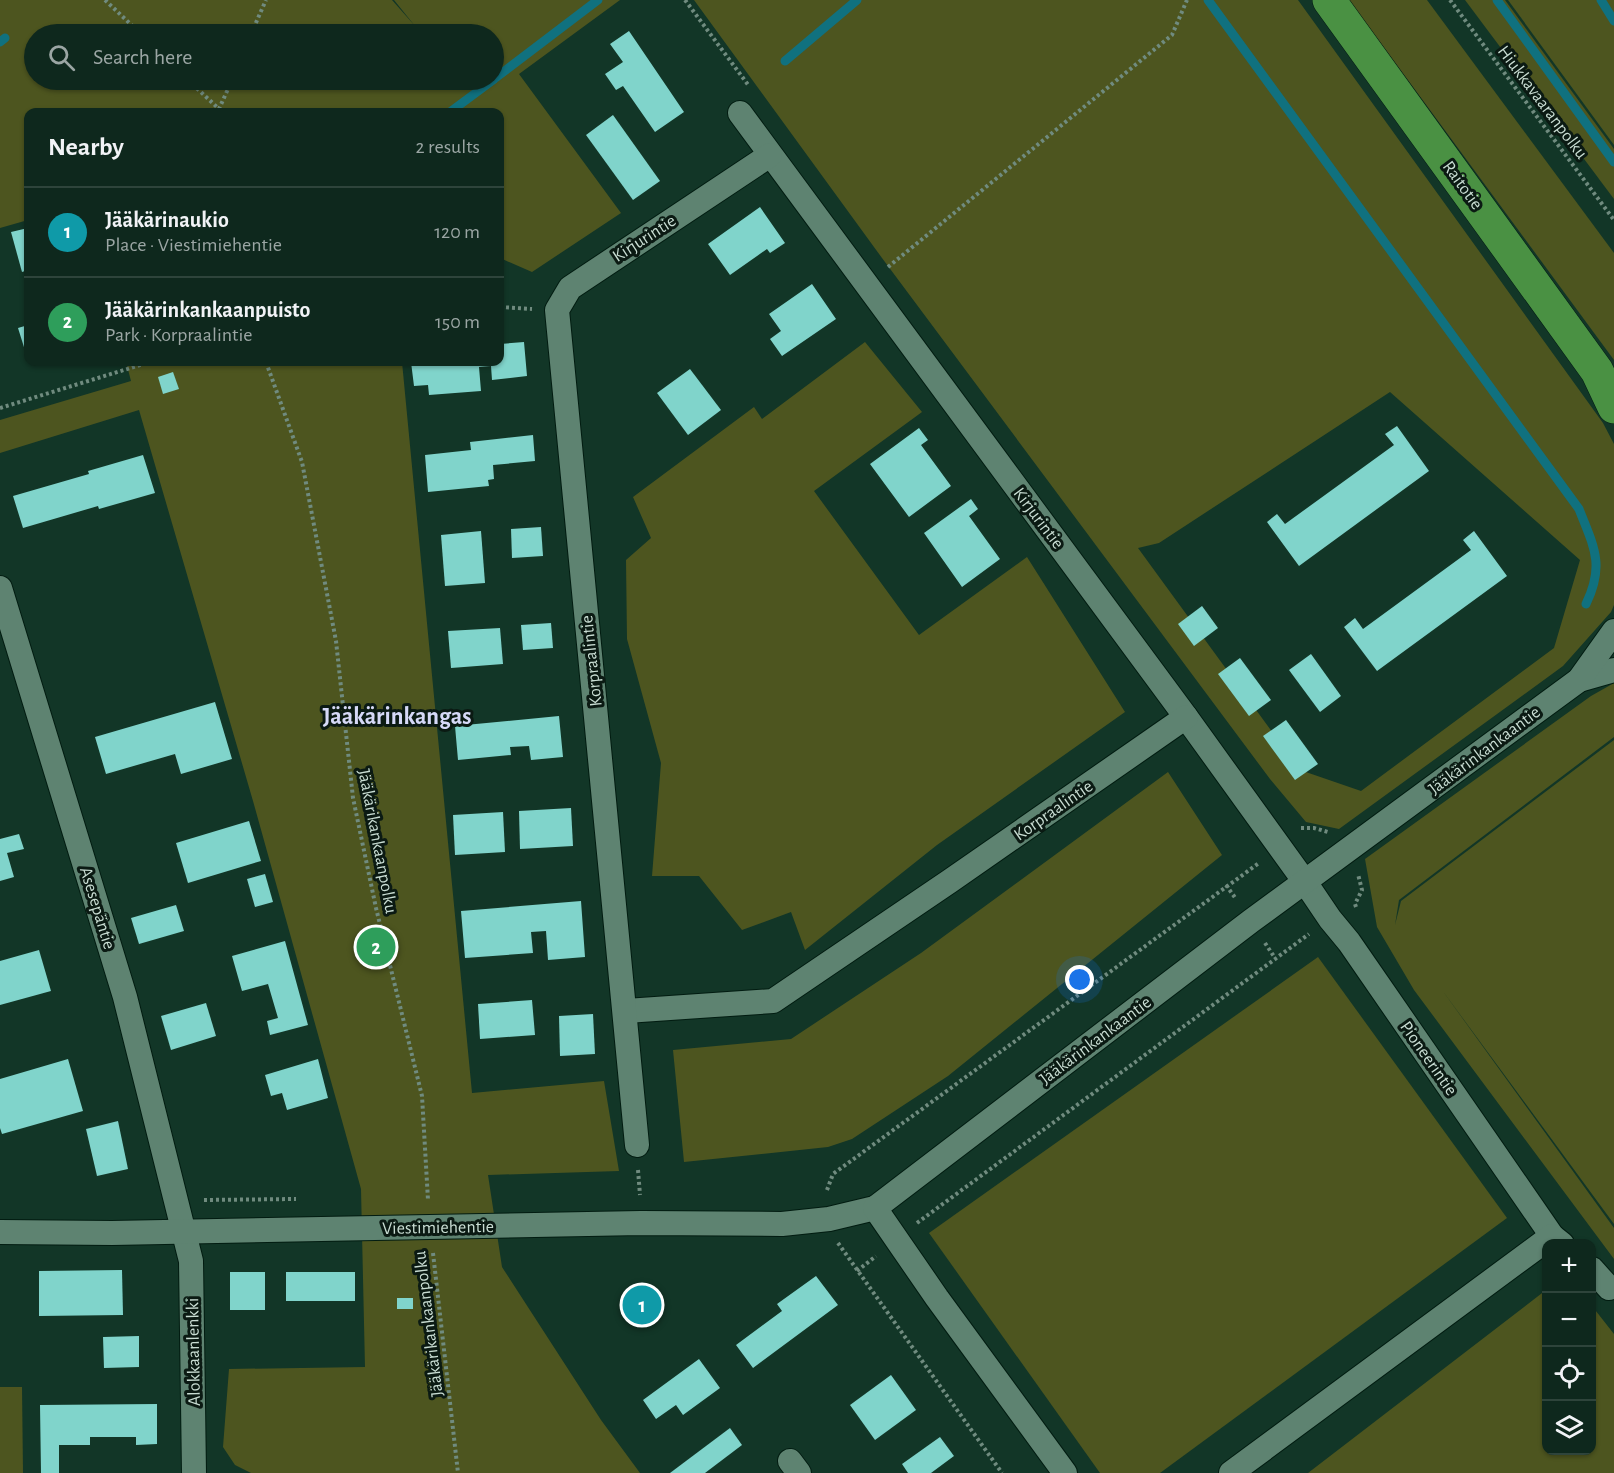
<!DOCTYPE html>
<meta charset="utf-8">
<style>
:root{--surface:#0e281d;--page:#173026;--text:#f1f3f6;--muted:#9ba6a4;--line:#2e443b;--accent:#bca0f2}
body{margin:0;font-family:"Alegreya Sans",sans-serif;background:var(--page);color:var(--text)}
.controls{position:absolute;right:18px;bottom:18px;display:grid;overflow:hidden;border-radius:12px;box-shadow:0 2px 4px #0004}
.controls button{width:54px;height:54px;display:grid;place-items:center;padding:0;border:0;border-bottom:2px solid var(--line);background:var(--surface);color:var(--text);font:30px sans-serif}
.you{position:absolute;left:1080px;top:980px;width:21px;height:21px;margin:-15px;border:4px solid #fff;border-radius:50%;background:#1a73e8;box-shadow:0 0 0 9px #1a73e833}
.badge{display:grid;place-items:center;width:39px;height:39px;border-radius:50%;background:var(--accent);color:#fff;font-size:20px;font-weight:700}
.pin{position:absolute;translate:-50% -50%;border:3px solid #fff;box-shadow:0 2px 6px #0006}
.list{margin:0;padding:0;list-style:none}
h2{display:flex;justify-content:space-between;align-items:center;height:78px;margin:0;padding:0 24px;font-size:26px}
h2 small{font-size:20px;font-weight:400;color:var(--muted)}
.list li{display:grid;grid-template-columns:39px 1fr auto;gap:18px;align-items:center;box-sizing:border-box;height:90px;padding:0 24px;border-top:2px solid var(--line)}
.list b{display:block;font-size:22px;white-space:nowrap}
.list p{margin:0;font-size:20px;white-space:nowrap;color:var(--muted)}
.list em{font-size:20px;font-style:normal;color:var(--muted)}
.icon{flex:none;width:33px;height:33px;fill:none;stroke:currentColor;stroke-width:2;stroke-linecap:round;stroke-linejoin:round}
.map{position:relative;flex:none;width:1614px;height:1473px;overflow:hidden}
.search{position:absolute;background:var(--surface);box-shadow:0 2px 4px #0004;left:24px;top:24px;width:480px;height:66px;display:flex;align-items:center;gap:15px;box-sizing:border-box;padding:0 21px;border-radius:33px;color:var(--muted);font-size:22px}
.panel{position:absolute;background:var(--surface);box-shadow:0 2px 4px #0004;left:24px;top:108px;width:480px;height:258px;border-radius:12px}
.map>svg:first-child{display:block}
.green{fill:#4d551f;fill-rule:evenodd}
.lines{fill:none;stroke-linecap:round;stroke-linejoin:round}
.stream{stroke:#10717f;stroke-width:9}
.building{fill:#80d4cb}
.street-casing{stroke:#021c11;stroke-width:26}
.primary-casing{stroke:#021c11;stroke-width:34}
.path{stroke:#708b7f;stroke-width:4;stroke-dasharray:3 3;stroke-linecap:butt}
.street{stroke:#5e8371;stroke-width:24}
.primary{stroke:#4a9143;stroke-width:33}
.labels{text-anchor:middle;stroke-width:6;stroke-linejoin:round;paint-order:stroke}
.street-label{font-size:18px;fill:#c9ddd3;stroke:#0b1a13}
.district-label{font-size:24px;font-weight:bold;fill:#d6d9f7;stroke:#0b1a13}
</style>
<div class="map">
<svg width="1614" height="1473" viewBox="0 0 1614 1473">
<rect width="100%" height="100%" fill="#123627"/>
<g class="green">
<path d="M0,0H392L415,26L394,0H620L519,74L621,213L532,272L500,258V112H28V220L0,228ZM34,34H494V80H34Z"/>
<path d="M694,0H1298L1603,423L1614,444V605L1611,612L1563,666L1339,829L1306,822L1270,779L882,258ZM1390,392L1580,560L1554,648L1361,791L1300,770L1138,548L1159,543Z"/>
<path d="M1349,0H1427L1614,253V360Z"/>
<path d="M1465,0H1505L1614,149V199Z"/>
<path d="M1508,0H1614V145Z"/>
<path d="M865,342L922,412L814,491L919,635L1027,557L1125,712L937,845L805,950L791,912L742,930L699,876H652L661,763L627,639L626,560L651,538L633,497L754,407L762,419Z"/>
<path d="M126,362H402L472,1093L604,1081L619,1171L488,1175L502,1267L601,1420L640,1473H251L235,1465L223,1447L229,1369L365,1367L361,1189L253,801L139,410L0,453V420L131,381Z"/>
<path d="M1614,683V737L1399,900L1395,925L1401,901L1614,740V1224L1442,990L1614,1228V1259L1414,990L1377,927L1365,859L1591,696Z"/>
<path d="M1168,772L1222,855L948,1076L852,1139L828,1147L684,1162L673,1050L791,1039L921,953Z"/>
<path d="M1318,957L1507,1218L1160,1473H1100L929,1233Z"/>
<path d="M1546,1290V1450H1592V1306L1614,1334V1473H1308Z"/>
<path d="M0,1387H22L23,1473H0Z"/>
</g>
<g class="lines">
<g class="stream">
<path d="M1208,0L1579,509C1594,547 1605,565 1586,604"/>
<path d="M1497,0L1614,162"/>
<path d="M1601,0L1614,21"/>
<path d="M0,42L5,38"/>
<path d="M785,61L857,0"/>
<path d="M494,79L598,0"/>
<path d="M450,112L493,80"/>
</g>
</g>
<g class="building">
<path d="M629,31L684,112L655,132L623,86L616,90L605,74L623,62L610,44Z"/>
<path d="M613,115L660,181L633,200L586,135Z"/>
<path d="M760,207L785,243L770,253L767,249L730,275L708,244Z"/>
<path d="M28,228V270L22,272L11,232Z"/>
<path d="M812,284L836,319L782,356L770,339L781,331L769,314Z"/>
<path d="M28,325V360L18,328Z"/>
<path d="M524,342L527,376L492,380L491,366L479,367L481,391L429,395L428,385L414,386L411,362H500V344Z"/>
<path d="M690,369L721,410L688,435L657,393Z"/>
<path d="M173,372L179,389L163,394L158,377Z"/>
<path d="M1397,426L1429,471L1299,566L1267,522L1277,514L1285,524L1394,445L1385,434Z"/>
<path d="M919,428L928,440L921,445L951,486L909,517L870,464Z"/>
<path d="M533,435L535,461L493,465L494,479L488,480L489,486L428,492L425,455L471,450L470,442Z"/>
<path d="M143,455L155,493L99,509L98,506L23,528L13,496L89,474L88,471Z"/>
<path d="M971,499L978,509L969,516L1000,559L962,587L924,533Z"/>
<path d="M541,527L543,556L512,558L511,529Z"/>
<path d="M481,531L485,583L445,586L441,535Z"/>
<path d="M1474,531L1507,576L1377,671L1344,627L1355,618L1363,629L1471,550L1463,540Z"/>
<path d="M1202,606L1218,628L1194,646L1178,624Z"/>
<path d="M551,623L553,648L523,650L521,625Z"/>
<path d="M500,628L503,664L451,668L448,631Z"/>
<path d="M1311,654L1341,696L1320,712L1289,670Z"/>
<path d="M1240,658L1271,700L1249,716L1218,674Z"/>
<path d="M215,702L232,759L181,774L175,754L106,774L95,737Z"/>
<path d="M559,716L563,757L531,760L529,746L510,747L511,755L458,760L455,726Z"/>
<path d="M1286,720L1318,764L1295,780L1263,736Z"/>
<path d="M571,808L573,846L520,849L519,811Z"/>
<path d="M503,812L505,852L455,855L453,815Z"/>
<path d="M249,821L261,861L188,883L176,843Z"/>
<path d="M19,834L24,849L7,853L14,877L0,881V839Z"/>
<path d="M265,874L273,902L255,907L247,879Z"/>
<path d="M581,901L585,957L548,960L546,931L531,932L533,953L465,958L461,911Z"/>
<path d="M176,905L184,931L139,944L131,918Z"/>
<path d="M285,941L308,1025L270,1035L267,1021L278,1018L268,984L242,991L232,956Z"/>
<path d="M39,950L51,991L0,1005V961Z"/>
<path d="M532,1000L535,1035L480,1039L478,1004Z"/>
<path d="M206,1003L216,1036L171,1050L161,1016Z"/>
<path d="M593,1014L595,1054L560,1056L559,1016Z"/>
<path d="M68,1059L83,1111L2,1134L0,1128V1079Z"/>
<path d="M318,1059L328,1098L287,1110L282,1093L271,1096L265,1075Z"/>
<path d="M118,1121L128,1169L97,1176L86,1129Z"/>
<path d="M122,1270L123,1315L39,1316V1271Z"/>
<rect x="230" y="1272" width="35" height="38"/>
<rect x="286" y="1272" width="69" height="29"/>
<path d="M816,1276L838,1305L753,1368L736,1345L782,1311L777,1304Z"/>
<rect x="397" y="1298" width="16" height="11"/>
<path d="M139,1336V1367L104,1368L103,1337Z"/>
<path d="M699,1359L720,1388L683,1415L676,1405L656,1419L643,1400Z"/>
<path d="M891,1375L916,1410L875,1440L850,1405Z"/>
<path d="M157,1404V1444L136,1445V1437H90V1445H59V1473H41L40,1405Z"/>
<path d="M730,1428L742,1445L705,1473H670Z"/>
<path d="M940,1437L954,1456L931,1473H908L902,1464Z"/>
</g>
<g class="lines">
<defs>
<g id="street">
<path d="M740,113L1186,717L1305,882L1330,919L1349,942L1552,1236L1562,1244"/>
<path d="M0,588L125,997L191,1261L194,1473"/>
<path d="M1579,680L1614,670"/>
<path d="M626,1011L773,1001L950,881L1186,717"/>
<path d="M637,1145L557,310L570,288L770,155"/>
<path d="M0,1232L112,1233L641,1223L782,1224L829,1219L875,1208"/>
<path d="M1592,1269L1609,1288"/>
<path d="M790,1461L799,1473"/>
<path d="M1065,1473L937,1298L875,1208L1251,921L1579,680L1614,631"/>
<path d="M1231,1473L1552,1236"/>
</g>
<path id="primary" d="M1329,0L1597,371L1614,407"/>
</defs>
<use href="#street" class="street-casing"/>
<use href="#primary" class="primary-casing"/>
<g class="path">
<path d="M105,0L141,34"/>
<path d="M685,0L749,86"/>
<path d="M1450,0L1614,220"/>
<path d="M251,34L266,0"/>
<path d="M188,80L219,109L232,80"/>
<path d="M888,267L1172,35L1187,0"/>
<path d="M500,307L532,309"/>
<path d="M266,362L302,462L336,641L353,798L376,908L422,1096L428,1200"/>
<path d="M0,408L150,362"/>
<path d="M1301,828H1314L1328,832"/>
<path d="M1226,885L1236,899"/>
<path d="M1356,907L1355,904L1362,890L1358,874"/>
<path d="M1265,943L1275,958"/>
<path d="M638,1170L640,1195"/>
<path d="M827,1190L833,1174L1259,863"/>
<path d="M204,1200L296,1199"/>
<path d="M917,1223L1309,934"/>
<path d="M838,1243L1002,1473"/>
<path d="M433,1253L458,1473"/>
<path d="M857,1271L876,1256"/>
</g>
<use href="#street" class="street"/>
<use href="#primary" class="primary"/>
</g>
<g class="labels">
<g class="street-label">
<text transform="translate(1543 102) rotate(53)" y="6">Hiukkavaaranpolku</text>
<text transform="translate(1463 185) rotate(54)" y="6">Raitotie</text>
<text transform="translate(644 238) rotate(-33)" y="6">Kirjurintie</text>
<text transform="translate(1039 518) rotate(53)" y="6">Kirjurintie</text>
<text transform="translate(591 661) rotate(-96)" y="6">Korpraalintie</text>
<text transform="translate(1484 750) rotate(-37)" y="6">Jääkärinkankaantie</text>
<text transform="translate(1053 810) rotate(-35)" y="6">Korpraalintie</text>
<text transform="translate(378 841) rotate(79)" y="6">Jääkärikankaanpolku</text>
<text transform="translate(98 908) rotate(73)" y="6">Asesepäntie</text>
<text transform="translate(1095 1040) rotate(-37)" y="6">Jääkärinkankaantie</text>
<text transform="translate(1429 1058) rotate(55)" y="6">Pioneerintie</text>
<text transform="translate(438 1227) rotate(-1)" y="6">Viestimiehentie</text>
<text transform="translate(428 1324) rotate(-97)" y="6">Jääkärikankaanpolku</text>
<text transform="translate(193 1352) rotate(-91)" y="6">Alokkaanlenkki</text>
</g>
<g class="district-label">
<text x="397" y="724">Jääkärinkangas</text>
</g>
</g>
</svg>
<div class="controls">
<button>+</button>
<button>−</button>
<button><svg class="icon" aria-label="locate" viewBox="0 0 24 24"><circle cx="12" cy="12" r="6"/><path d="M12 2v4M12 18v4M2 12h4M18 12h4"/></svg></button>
<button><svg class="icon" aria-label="layers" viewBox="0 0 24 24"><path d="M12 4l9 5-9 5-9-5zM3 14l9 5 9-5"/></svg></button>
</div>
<div class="you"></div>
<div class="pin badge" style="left:642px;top:1305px;background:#0f9aa8">1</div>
<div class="pin badge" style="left:376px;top:947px;background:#2e9e5b">2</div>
<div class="search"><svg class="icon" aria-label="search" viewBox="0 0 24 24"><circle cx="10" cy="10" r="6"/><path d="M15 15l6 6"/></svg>Search here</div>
<section class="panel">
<h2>Nearby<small>2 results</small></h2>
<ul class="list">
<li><span class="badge" style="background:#0f9aa8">1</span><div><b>Jääkärinaukio</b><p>Place · Viestimiehentie</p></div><em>120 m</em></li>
<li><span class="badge" style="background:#2e9e5b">2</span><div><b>Jääkärinkankaanpuisto</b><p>Park · Korpraalintie</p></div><em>150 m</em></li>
</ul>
</section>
</div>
